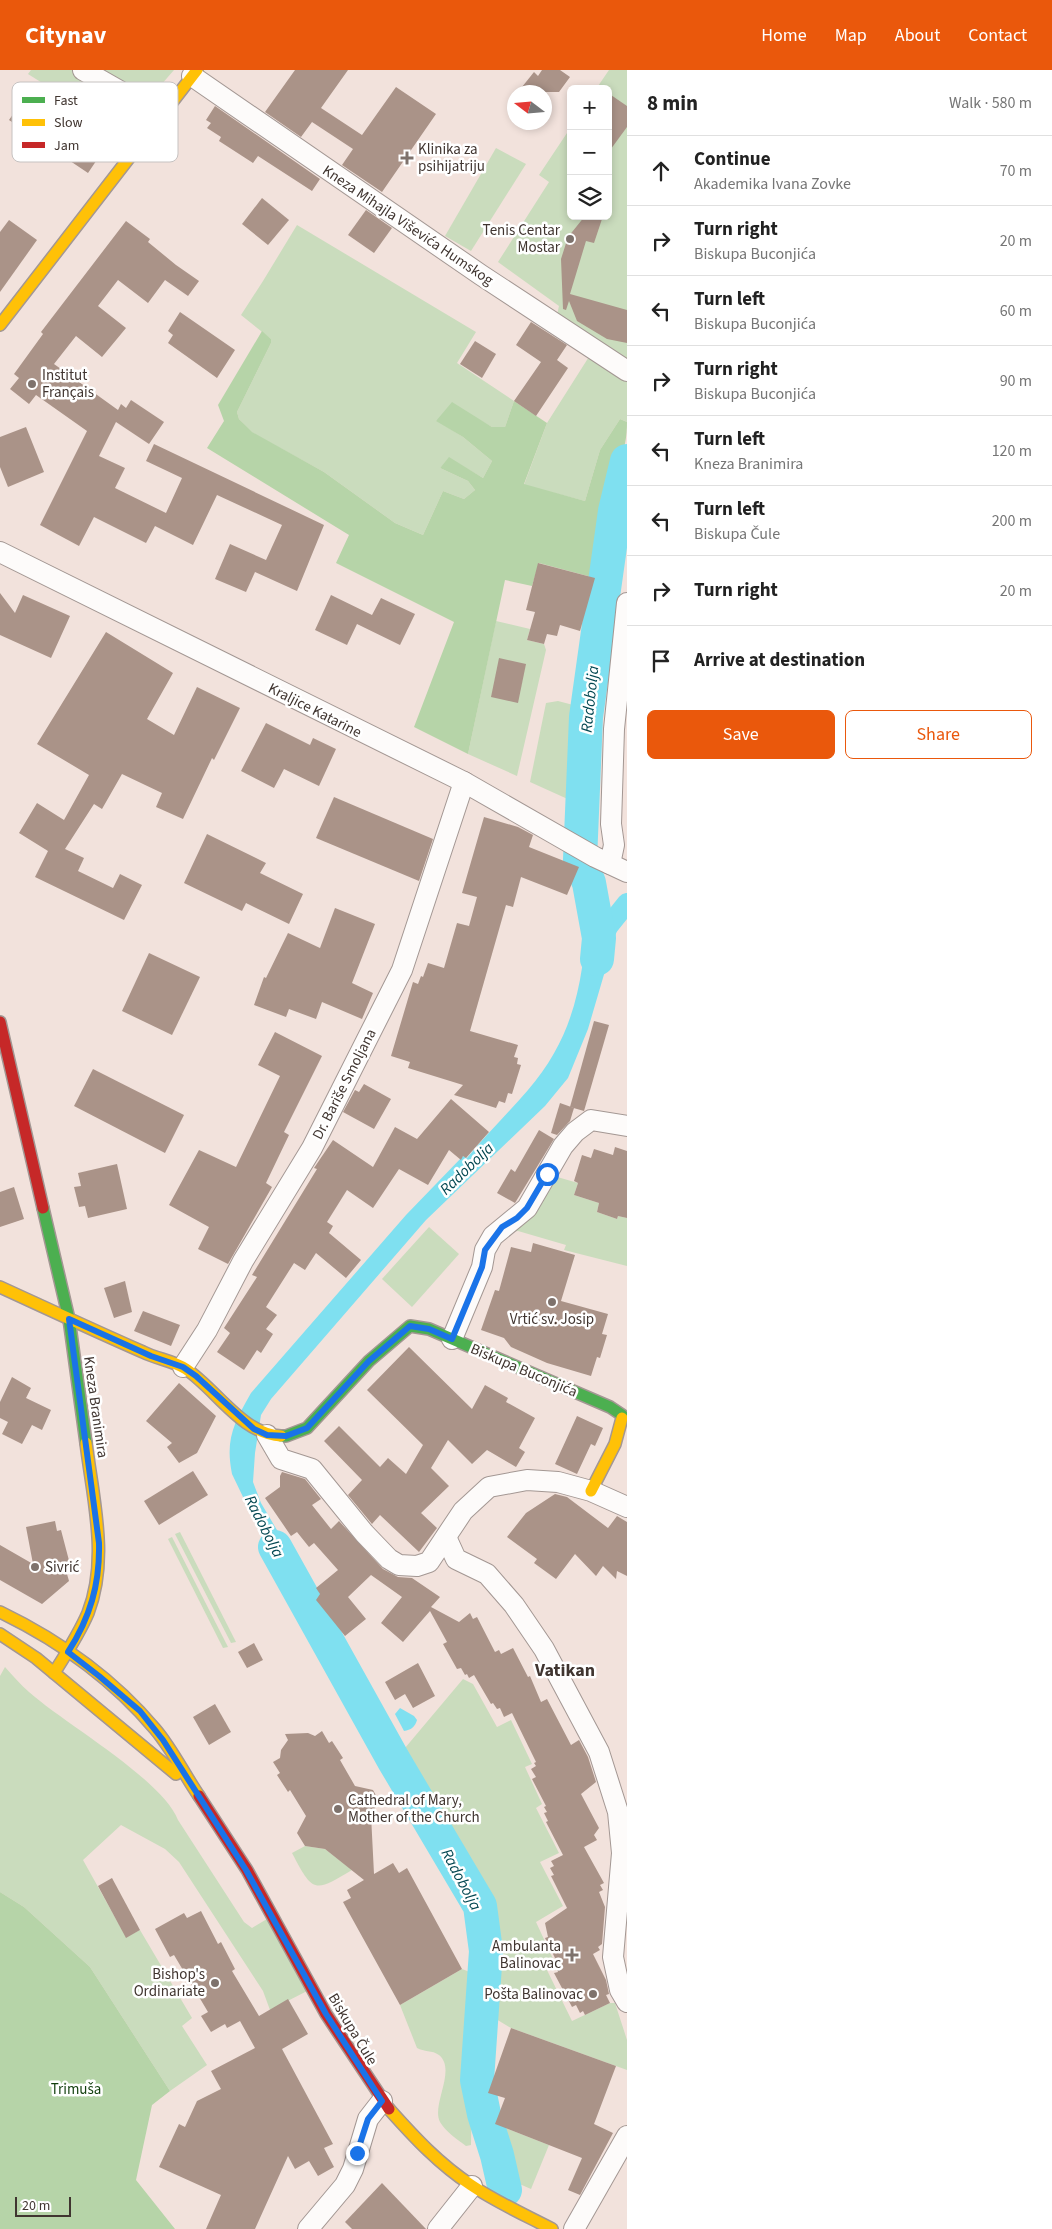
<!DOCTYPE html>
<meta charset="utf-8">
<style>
:root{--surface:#fff;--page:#f2f2f2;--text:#222;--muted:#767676;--line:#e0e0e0;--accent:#ea580c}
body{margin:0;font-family:"Source Sans 3",sans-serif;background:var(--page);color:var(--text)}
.controls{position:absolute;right:15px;top:15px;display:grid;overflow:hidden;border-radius:8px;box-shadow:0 2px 8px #0003}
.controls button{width:45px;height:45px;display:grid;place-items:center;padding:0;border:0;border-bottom:1px solid var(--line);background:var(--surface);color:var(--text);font:25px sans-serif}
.compass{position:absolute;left:507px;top:15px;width:45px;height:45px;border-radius:50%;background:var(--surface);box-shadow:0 2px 8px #0003;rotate:286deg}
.scale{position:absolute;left:15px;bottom:12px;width:56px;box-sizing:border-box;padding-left:5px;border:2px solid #403530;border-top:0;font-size:14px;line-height:18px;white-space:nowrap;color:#403530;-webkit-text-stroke:4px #fff;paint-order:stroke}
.stop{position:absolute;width:15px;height:15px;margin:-11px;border:4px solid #1a73e8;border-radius:50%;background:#fff}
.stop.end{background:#1a73e8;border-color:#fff;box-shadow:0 1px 5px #0008}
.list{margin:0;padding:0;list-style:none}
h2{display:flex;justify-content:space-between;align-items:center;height:65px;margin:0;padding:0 20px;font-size:21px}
h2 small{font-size:16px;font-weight:400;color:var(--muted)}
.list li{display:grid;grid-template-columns:32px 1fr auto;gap:15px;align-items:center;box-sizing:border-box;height:70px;padding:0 20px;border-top:1px solid var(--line)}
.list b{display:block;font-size:19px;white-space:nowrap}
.list p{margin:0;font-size:16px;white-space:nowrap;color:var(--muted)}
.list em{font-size:16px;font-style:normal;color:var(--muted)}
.actions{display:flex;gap:10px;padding:15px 20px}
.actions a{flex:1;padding:11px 0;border:1px solid var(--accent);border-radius:8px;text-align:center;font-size:18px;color:var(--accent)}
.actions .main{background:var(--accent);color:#fff}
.icon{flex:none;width:28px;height:28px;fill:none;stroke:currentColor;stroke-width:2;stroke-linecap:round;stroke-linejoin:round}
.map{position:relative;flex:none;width:627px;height:2159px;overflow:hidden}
header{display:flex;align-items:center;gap:30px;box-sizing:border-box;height:70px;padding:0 25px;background:var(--accent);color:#fff}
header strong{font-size:24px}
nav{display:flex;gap:28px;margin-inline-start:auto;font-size:18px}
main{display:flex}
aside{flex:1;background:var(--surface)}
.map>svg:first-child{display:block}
.green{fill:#cadcbd}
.forest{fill:#b6d4a8}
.water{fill:#7fe0f0}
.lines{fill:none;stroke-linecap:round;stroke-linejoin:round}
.canal{stroke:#7fe0f0;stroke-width:20}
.river{stroke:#7fe0f0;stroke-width:34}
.building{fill:#aa9388}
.street-casing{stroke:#a39793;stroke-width:22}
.fast-casing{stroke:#a39793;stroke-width:14}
.slow-casing{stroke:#a39793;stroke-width:14}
.jam-casing{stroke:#a39793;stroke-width:14}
.street{stroke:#fdfbfa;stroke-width:20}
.fast{stroke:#4caf50;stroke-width:11}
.slow{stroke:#ffc107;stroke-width:11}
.jam{stroke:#c62828;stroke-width:11}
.route{stroke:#1a73e8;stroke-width:6}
.poi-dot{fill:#7e726c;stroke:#fff;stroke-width:2}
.labels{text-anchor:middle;stroke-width:5;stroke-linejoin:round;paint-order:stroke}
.poi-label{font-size:15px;fill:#403530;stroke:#fff;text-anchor:start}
.street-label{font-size:15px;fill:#403530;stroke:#fff}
.park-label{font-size:15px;fill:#113e0c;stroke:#fff}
.water-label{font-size:16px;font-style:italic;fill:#034751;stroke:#fff}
.quarter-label{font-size:18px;font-weight:bold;fill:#403530;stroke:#fff}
.key{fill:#fff;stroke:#c6c2c1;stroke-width:1}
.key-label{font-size:14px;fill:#403530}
</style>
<header>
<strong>Citynav</strong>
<nav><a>Home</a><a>Map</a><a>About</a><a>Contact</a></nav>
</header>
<main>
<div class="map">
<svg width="627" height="2159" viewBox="0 0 627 2159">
<rect width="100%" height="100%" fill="#f2e2dc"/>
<g class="green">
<path d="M31,0H174L120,62L28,4Z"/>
<path d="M609,0H627V301L555,254L559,236L498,192L549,112L539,105L571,57V146H608V19H596Z"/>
<path d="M496,78L526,94L471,181L445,166Z"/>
<path d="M297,155L476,262L457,293L514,331L505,357H492L476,348L436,350L463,367L492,391L483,408L449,388L440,398L468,411L475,420L464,429L443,421L423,465L395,453L324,402L251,362L239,349L237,342L271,273V269L241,245L263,211Z"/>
<path d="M592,282L627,305V352L620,349L600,380L585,431L524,415L547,353Z"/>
<path d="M496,551L530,559L527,570L544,574L546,580L517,706L468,684Z"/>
<path d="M558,631L577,636L575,652L572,731L530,712L546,633Z"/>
<path d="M547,1104L578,1113L574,1125L599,1133L597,1142L617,1149L618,1146L627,1148V1196L564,1180L566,1175L518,1161L506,1163Z"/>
<path d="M429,1157L459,1184L412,1237L382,1209Z"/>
<path d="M180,1462L236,1572L231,1573L175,1464Z"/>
<path d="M172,1467L228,1577L223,1578L168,1469Z"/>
<path d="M5,1597C13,1606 21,1615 29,1622C65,1654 162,1709 178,1750L244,1852L252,1858L272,1846L311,1919L270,1940L263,1921L179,1792L165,1779L121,1755L83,1790L126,1867L140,1860L192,1948L182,1956L207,1995L170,2021L90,1897L24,1837L0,1822V1606Z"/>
<path d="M463,1609L473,1614L497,1657L511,1650L532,1694L525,1697L542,1734L536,1738L559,1783L540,1792L563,1836L536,1852L554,1891L545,1896L572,1951L610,1933H615L627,1970V2000L511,1958L491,1946L490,1851L480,1816L405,1678Z"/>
<path d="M305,1776L325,1779L352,1800C314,1823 313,1823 292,1783Z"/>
<path d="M462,1899L480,1906L472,2009L471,2075L466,2076C458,2070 445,2061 440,2052C431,2035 457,2000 439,1985C432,1980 424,1982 417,1978L400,1935Z"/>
<path d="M495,2054L549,2075L531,2119L508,2109Z"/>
</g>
<g class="forest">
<path d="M262,261L271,269V273L237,342L239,349L252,362L324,402L395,453L423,465L443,421L464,429L475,420L468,411L440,398L449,387L483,408L492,391L463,367L436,351L452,332L492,357H505L514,331L547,353L524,414L585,431L600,380L620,349L627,352C627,382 617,396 609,423C601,453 596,478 595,508L539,493L532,516L505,510L468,684L414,657L454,552L336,493L349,465L207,378L224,351L218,335Z"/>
<path d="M0,1822L24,1837L90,1897L170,2021L152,2035L136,2110L175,2159H0Z"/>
</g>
<g class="water">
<path d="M587,842L620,850L588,959L568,1008L545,1036L426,1150L271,1329L261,1345L255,1383L253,1412L261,1433L307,1511L289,1523L232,1404C225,1369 234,1353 251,1323L406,1145L463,1086L467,1088C486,1065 508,1043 528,1020C574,967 584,910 587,842Z"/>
<path d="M400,1638L414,1646L417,1650C415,1657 411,1660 404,1661L395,1644Z"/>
</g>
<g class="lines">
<path class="canal" d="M599,868L627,833"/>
<g class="river">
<path d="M597,889L599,868L589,813L580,790L586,647L615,441L627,391"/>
<path d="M275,1477L393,1689L480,1836L486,1881L477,2010L484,2044L497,2085L505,2120"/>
</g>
</g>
<g class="building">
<path d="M295,0H348L321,38L362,65L396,17L436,44L382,122L342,95L353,79L312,52L301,67L265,42Z"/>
<path d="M542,0H560L570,7L559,22L553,18L559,22H518L534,2L538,6Z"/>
<path d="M33,15L81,47L86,39L117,60L88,103L9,50Z"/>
<path d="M608,23L627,36V57L608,83Z"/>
<path d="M215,36L320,109L312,121L258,86L253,93L219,71L221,67L207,58L211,53L206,50Z"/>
<path d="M262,128L289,150L268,175L242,154Z"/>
<path d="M366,140L392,158L374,183L348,165Z"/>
<path d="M585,146H603L594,173L586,171L570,224L627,240V273L607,269L577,251L569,231L566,240L563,239L561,189L568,167Z"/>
<path d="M9,150L37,170L0,222V162Z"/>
<path d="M126,151L150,169L148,172L176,195L199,211L188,226L165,210L148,233L118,210L98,236L126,258L102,287L76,266L54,294L118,340L121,334L126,338L131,330L164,352L149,374L116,352L99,386L125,398L115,418L166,443L182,408L146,391L154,374L324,455L297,521L255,502L246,522L215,509L230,474L266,490L282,455L217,425L193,475L155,456L146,473L94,447L79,476L40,455L87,361L36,325L29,334L10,319L19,308L14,304L43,264L41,262Z"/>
<path d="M180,242L235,280L217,308L168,273L173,265L168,261Z"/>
<path d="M531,252L567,275L557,290L568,298L536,346L514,331L541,292L516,275Z"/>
<path d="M475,271L496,284L482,308L460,294Z"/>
<path d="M26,357L44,402L8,417L0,397V367Z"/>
<path d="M538,493L595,508L580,561L560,555L557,566L547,564L544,574L527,570L535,542L526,540Z"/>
<path d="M0,523L15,543L23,525L70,546L51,588L0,565Z"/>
<path d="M331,525L372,545L381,528L415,544L400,575L357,554L347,575L315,560Z"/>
<path d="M106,562L173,603L147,649L174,665L197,617L240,638L214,690L212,688L183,749L156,737L162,723L122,704L102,739L94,734L65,779L84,788L78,801L113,818L120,804L142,815L124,850L35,807L48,781L19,763L37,733L64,750L89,705L37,674Z"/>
<path d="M499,588L526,594L518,633L491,627Z"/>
<path d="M266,653L310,675L313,668L336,679L319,716L284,699L274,718L241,701Z"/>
<path d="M334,727L433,769L419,811L316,768Z"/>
<path d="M484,747L518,757L533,765L529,777L579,797L567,825L521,807L513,837L506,835L470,961L518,975L514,987L518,988L517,994L521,995L512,1024L508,1023L505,1033L499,1031L496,1038L454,1025L463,1015L408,998L410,992L391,986L413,912L418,914L421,906L423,907L428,893L444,898L457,853L469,856L477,827L462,823Z"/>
<path d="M207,764L266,793L260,803L303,824L289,854L246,833L242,841L184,813Z"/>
<path d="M335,838L375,854L352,913L373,923L362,949L322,932L316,949L289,939L286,947L254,935L264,907L266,908L288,863L320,878Z"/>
<path d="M149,883L200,907L172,965L122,941Z"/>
<path d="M594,951L609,955L584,1041L570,1037Z"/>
<path d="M275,962L322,986L284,1062L289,1065L266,1113L272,1117L228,1194L198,1179L209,1157L169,1135L199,1080L236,1097L280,1006L258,995Z"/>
<path d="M93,999L184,1045L165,1083L74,1036Z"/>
<path d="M364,1014L391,1029L374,1059L343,1042L355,1020L359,1022Z"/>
<path d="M451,1029L489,1062L466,1088L463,1086L461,1090L449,1080L428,1115L399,1099L373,1138L347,1120L327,1152L333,1156L329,1163L361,1190L346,1208L316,1183L305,1200L294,1193L266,1237L277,1245L266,1259L273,1264L261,1283L257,1280L244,1300L217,1282L230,1263L224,1258L257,1207L252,1205L317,1099L314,1098L333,1070L373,1097L395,1057L417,1069Z"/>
<path d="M560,1033L574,1038L570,1051L557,1065L551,1063Z"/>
<path d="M539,1060L554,1069L515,1133L497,1123L511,1099L515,1102Z"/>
<path d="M615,1077L627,1081V1148L618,1146L617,1149L597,1142L599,1133L574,1125L578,1113L574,1111L582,1085L591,1088L594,1079L613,1085Z"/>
<path d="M117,1094L127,1139L88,1148L85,1136L79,1137L74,1117L81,1116L78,1103Z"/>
<path d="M14,1117L24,1149L0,1157V1122Z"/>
<path d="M533,1173L575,1185L561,1231L608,1244L602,1264L607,1265L600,1288L597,1287L591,1306L547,1293L511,1277L504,1268L481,1260L495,1220L499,1221L511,1177L531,1182Z"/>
<path d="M125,1211L132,1242L114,1248L104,1218Z"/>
<path d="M143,1241L180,1255L171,1276L134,1261Z"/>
<path d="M409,1277L472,1339L485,1315L508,1328L506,1332L535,1348L519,1378L525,1382L516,1397L487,1380L472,1394L448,1370L431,1398L449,1416L421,1443L437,1458L419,1482L380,1445L372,1454L348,1425L362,1410L324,1371L339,1356L380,1397L388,1388L406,1404L423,1375L367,1320Z"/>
<path d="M12,1307L31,1318L26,1328L51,1340L42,1360L32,1355L22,1374L2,1364L8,1352L0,1348V1332Z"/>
<path d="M179,1313L216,1346L197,1383L179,1393L167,1377L172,1373L146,1351Z"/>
<path d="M577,1346L603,1358L595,1376L591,1374L577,1404L555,1394Z"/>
<path d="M193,1401L208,1425L159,1455L144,1431Z"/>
<path d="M282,1402L305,1409L321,1429L312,1435L331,1459L339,1451L383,1499L398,1507L412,1508L440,1527L431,1537L459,1552L470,1543L473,1549L477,1547L495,1582L499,1580L501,1584L513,1578L528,1607L530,1606L541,1632L547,1629L571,1675L579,1670L588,1687L596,1712L581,1724L599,1758L594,1765L597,1770L584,1777L604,1813L600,1815L603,1820L599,1822L605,1837L602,1874L598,1877L600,1880L593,1884L606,1910L609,1924L606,1925L610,1933L585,1945L583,1941L580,1943L576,1935L572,1937L554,1903L558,1902L556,1896L558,1894L545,1868L548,1867L545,1853L567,1838L551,1806L554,1805L550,1798L554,1796L551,1791L563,1785L546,1752L548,1751L544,1743L547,1742L544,1737L546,1736L532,1709L536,1707L531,1699L536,1696L534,1693L536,1692L512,1643L504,1647L500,1638L497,1639L493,1633L491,1634L474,1605L469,1608L467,1604L465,1605L461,1598L457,1599L443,1574L447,1572L430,1541L403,1572L381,1553L402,1527L371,1505L348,1527L366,1549L345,1566L316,1530L320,1524L316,1518L338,1500L314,1473L309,1477L297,1462L291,1466L265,1428L280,1417V1406Z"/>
<path d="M555,1424L567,1427L608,1458L617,1446L627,1452V1506L617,1501L616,1509L603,1496L596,1506L575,1484L556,1509L534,1493L537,1489L507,1467L526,1443Z"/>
<path d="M55,1451L57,1461L61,1460L72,1502L67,1504L69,1511L42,1534L0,1510V1475L33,1494L26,1457Z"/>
<path d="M254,1573L263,1590L247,1598L238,1582Z"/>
<path d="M418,1593L435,1626L413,1638L405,1624L395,1630L385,1612Z"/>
<path d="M215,1634L231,1662L209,1675L193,1647Z"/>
<path d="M322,1661L329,1673L332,1671L343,1688L340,1690L355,1716L373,1720L379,1731L371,1745L374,1804L393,1793L399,1803L407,1798L462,1899L400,1935L343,1832L351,1828L347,1820L364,1810L325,1779L305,1776L297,1763L306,1746L290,1720L288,1722L277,1705L280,1703L273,1692L280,1688L281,1680L288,1670L285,1664L308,1663L315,1666Z"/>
<path d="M112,1808L140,1860L126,1868L98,1816Z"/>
<path d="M201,1841L218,1874L221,1872L235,1899L232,1901L259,1946L288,1929L308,1964L282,1979L333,2074L324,2078L334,2097L318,2106L309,2091L295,2099L288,2086L255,2159H206L221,2125L159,2097L179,2054L185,2057L197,2031L221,2019L211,2001L255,1978L240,1951L227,1958L225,1954L211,1962L201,1946L208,1942L174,1885L170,1887L155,1859L184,1843L187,1848Z"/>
<path d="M511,1958L616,1996L594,2054L613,2063L580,2125L568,2120L582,2088L495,2054L505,2028L488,2023Z"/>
<path d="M382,2113L426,2159H352L345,2152Z"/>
</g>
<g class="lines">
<defs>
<g id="street">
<path d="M83,0L139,32L159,46"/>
<path d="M192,6L481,205L627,301"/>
<path d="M0,482L464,712L595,787L627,802"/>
<path d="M610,794L614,775L611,754L614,659L627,533"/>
<path d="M452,1269L482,1197L485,1180L493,1166L527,1138L563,1076L575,1062L591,1050L627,1056"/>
<path d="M183,1297L207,1260L243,1191L312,1078L402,900L464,712"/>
<path d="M267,1365L281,1389L312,1399L364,1463L389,1489L399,1495L417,1496L429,1492L463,1441L489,1417L527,1410L558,1412L591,1421L627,1437"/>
<path d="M446,1467L456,1489L487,1504L514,1535L544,1579L599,1682L618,1742L622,1783L613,1887L620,1920L627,1932"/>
<path d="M308,2159L345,2115L353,2099L368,2049L382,2031"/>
<path d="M438,2159L472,2116"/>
<path d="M574,2159L627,2066"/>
</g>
<g id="fast">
<path d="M43,1138L69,1249L86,1373"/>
<path d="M281,1366H286L307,1358L369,1291L410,1256L429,1259L610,1337L622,1345V1348"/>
</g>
<g id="slow">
<path d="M0,255L197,0"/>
<path d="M0,1217C48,1239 95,1261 143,1282C157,1289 174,1291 186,1299C217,1320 242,1364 281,1366"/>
<path d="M591,1421L615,1374L622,1348"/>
<path d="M0,1542C58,1570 113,1609 155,1659C172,1679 184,1704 199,1726"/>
<path d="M0,1564L36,1588L176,1704"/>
<path d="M54,1603C66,1584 79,1564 88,1543C109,1489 93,1429 86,1373"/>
<path d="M389,2039C414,2067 439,2094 471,2115C496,2132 525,2145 552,2159"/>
</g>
<g id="jam">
<path d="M0,952L43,1138"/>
<path d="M199,1726L247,1800L326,1944L389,2039"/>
</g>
</defs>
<use href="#street" class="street-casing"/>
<use href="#fast" class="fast-casing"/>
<use href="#slow" class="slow-casing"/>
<use href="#jam" class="jam-casing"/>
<use href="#street" class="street"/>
<use href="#fast" class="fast"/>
<use href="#slow" class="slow"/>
<use href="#jam" class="jam"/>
</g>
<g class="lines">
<path class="route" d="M357,2083L368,2049L382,2031L326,1944L246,1800L163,1670L140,1641L99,1606L68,1582C90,1548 100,1514 99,1473L69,1249L151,1286L183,1297L196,1306L254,1359L267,1365L286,1366L307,1358L369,1291L410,1256L429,1259L452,1269L482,1197L485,1180L502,1157L517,1148L527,1138L547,1104"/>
</g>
<g class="poi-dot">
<path d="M404.5 80.5h5v5h5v5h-5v5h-5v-5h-5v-5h5z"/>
<circle cx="570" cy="169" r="5"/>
<circle cx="32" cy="314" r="5"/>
<circle cx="552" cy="1232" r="5"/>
<circle cx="35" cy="1497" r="5"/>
<circle cx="338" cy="1739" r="5"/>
<path d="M569.5 1877.5h5v5h5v5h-5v5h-5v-5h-5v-5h5z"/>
<circle cx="215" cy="1913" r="5"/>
<circle cx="593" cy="1924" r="5"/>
</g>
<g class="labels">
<g class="poi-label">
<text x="418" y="84">Klinika za<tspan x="418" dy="17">psihijatriju</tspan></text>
<text x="560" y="165" text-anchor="end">Tenis Centar<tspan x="560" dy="17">Mostar</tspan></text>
<text x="42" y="310">Institut<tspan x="42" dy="17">Français</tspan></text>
<text x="552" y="1254" text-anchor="middle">Vrtić sv. Josip</text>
<text x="45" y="1502">Sivrić</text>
<text x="348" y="1735">Cathedral of Mary,<tspan x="348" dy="17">Mother of the Church</tspan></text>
<text x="561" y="1881" text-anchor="end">Ambulanta<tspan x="561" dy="17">Balinovac</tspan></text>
<text x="205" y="1909" text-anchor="end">Bishop's<tspan x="205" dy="17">Ordinariate</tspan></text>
<text x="583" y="1929" text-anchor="end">Pošta Balinovac</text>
</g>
<g class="street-label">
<text transform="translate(408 155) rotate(34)" y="5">Kneza Mihajla Viševića Humskog</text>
<text transform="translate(315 640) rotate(27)" y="5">Kraljice Katarine</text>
<text transform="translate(344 1014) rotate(-63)" y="5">Dr. Bariše Smoljana</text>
<text transform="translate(524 1300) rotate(23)" y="5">Biskupa Buconjića</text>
<text transform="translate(96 1337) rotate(82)" y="5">Kneza Branimira</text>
<text transform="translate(353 1959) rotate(59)" y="5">Biskupa Čule</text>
</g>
<g class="park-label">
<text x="76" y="2024">Trimuša</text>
</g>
<g class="water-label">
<text transform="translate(589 629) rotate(-84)" y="6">Radobolja</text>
<text transform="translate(466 1098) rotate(-44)" y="6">Radobolja</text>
<text transform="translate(265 1456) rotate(63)" y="6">Radobolja</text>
<text transform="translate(462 1809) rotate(62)" y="6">Radobolja</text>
</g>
<g class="quarter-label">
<text x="565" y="1606">Vatikan</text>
</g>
</g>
<rect x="12" y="12" width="166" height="80" rx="8" class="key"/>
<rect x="22" y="27" width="23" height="6" fill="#4caf50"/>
<rect x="22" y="49" width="23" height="7" fill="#ffc107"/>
<rect x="22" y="72" width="23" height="6" fill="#c62828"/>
<g class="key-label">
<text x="54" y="35">Fast</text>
<text x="54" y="57">Slow</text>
<text x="54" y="80">Jam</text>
</g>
</svg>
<div class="controls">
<button>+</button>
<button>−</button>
<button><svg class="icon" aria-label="layers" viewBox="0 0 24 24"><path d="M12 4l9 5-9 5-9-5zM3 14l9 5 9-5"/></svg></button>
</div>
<svg class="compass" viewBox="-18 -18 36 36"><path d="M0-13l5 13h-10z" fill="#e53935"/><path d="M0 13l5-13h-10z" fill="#767676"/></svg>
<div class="scale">20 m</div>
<div class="stop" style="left:547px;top:1104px"></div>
<div class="stop end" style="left:357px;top:2083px"></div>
</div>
<aside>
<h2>8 min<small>Walk · 580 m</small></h2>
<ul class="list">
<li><svg class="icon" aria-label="ahead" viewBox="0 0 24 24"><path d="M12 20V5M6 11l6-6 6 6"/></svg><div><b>Continue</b><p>Akademika Ivana Zovke</p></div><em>70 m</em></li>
<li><svg class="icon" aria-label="right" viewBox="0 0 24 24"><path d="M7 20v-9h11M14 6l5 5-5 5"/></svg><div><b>Turn right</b><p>Biskupa Buconjića</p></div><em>20 m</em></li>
<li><svg class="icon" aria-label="left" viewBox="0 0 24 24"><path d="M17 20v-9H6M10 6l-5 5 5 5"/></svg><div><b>Turn left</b><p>Biskupa Buconjića</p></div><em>60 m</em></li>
<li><svg class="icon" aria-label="right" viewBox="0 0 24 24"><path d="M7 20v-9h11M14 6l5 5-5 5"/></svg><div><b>Turn right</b><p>Biskupa Buconjića</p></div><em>90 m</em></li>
<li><svg class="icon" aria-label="left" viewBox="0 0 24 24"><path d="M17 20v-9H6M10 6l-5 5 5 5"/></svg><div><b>Turn left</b><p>Kneza Branimira</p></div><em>120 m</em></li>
<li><svg class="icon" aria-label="left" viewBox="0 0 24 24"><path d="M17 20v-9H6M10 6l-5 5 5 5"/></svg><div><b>Turn left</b><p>Biskupa Čule</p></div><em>200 m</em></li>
<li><svg class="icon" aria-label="right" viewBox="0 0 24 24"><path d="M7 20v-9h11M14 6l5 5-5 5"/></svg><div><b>Turn right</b></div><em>20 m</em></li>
<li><svg class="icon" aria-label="arrive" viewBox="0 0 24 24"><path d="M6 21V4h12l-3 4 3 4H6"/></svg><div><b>Arrive at destination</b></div></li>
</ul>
<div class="actions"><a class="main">Save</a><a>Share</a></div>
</aside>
</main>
